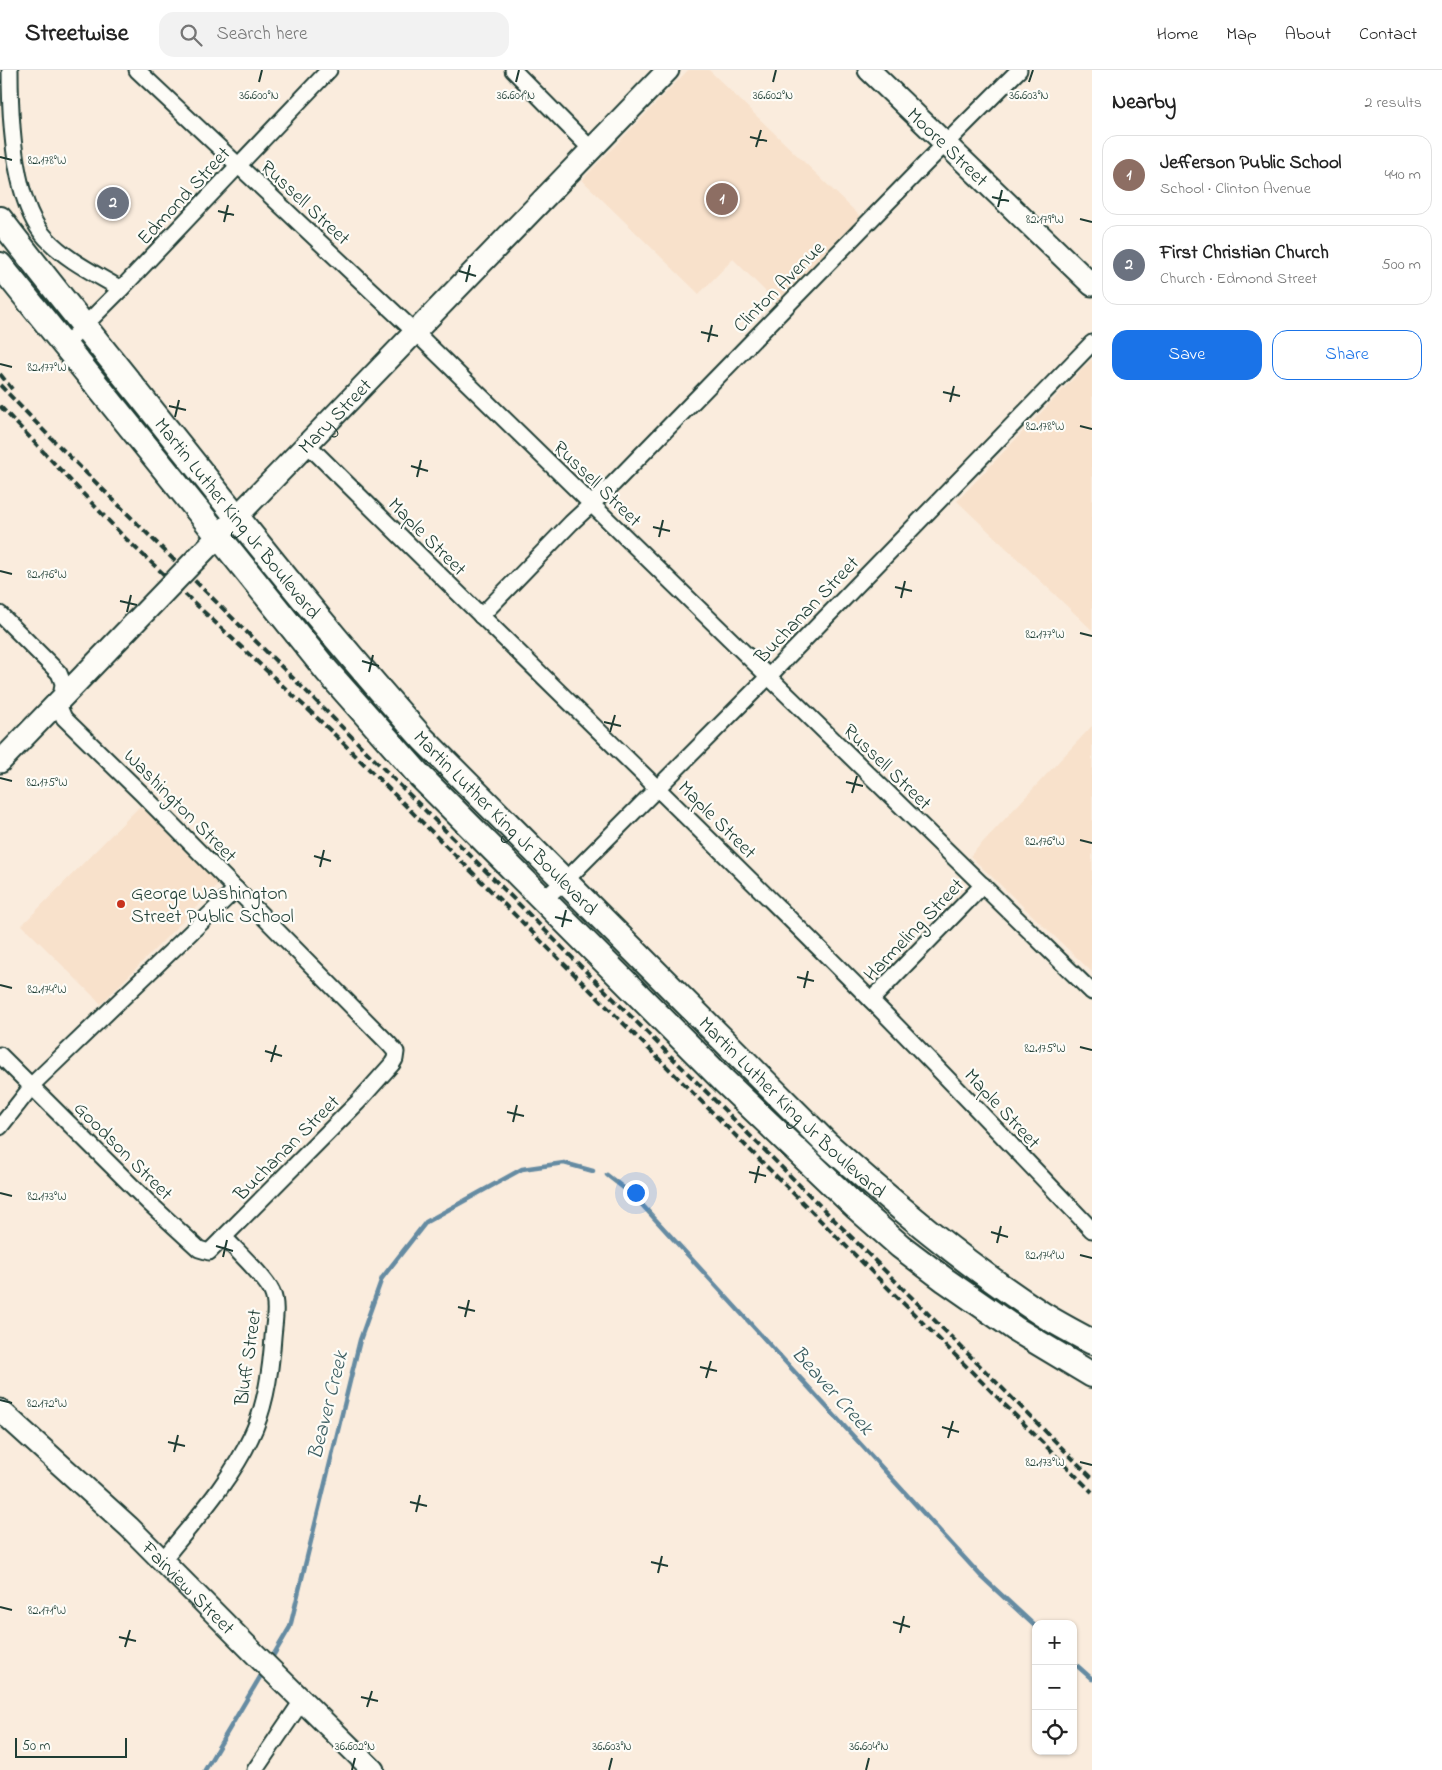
<!DOCTYPE html>
<meta charset="utf-8">
<style>
:root{--surface:#fff;--page:#f2f2f2;--text:#222;--muted:#767676;--line:#e0e0e0;--accent:#1a73e8}
body{margin:0;font-family:"Indie Flower",sans-serif;background:var(--page);color:var(--text)}
.controls{position:absolute;right:15px;bottom:15px;display:grid;overflow:hidden;border-radius:10px;box-shadow:0 1px 4px #0004}
.controls button{width:45px;height:45px;display:grid;place-items:center;padding:0;border:0;border-bottom:1px solid var(--line);background:var(--surface);color:var(--text);font:25px sans-serif}
.scale{position:absolute;left:15px;bottom:12px;width:112px;box-sizing:border-box;padding-left:5px;border:2px solid #1f3d34;border-top:0;font-size:14px;line-height:18px;white-space:nowrap;color:#1f3d34;-webkit-text-stroke:4px #fdfcf7;paint-order:stroke}
.you{position:absolute;left:635px;top:1122px;width:18px;height:18px;margin:-12px;border:4px solid #fff;border-radius:50%;background:#1a73e8;box-shadow:0 0 0 8px #1a73e833}
.badge{display:grid;place-items:center;width:32px;height:32px;border-radius:50%;background:var(--accent);color:#fff;font-size:16px;font-weight:700}
.pin{position:absolute;translate:-50% -50%;border:2px solid #fff;box-shadow:0 1px 5px #0006}
.list{margin:0;padding:0;list-style:none}
h2{display:flex;justify-content:space-between;align-items:center;height:65px;margin:0;padding:0 20px;font-size:21px}
h2 small{font-size:16px;font-weight:400;color:var(--muted)}
.list li{display:grid;grid-template-columns:32px 1fr auto;gap:15px;align-items:center;box-sizing:border-box;height:80px;margin:0 10px 10px;padding:0 10px;border:1px solid var(--line);border-radius:15px}
.list b{display:block;font-size:19px;white-space:nowrap}
.list p{margin:0;font-size:16px;white-space:nowrap;color:var(--muted)}
.list em{font-size:16px;font-style:normal;color:var(--muted)}
.actions{display:flex;gap:10px;padding:15px 20px}
.actions a{flex:1;padding:11px 0;border:1px solid var(--accent);border-radius:15px;text-align:center;font-size:18px;color:var(--accent)}
.actions .main{background:var(--accent);color:#fff}
.icon{flex:none;width:28px;height:28px;fill:none;stroke:currentColor;stroke-width:2;stroke-linecap:round;stroke-linejoin:round}
.map{position:relative;flex:none;width:1092px;height:1700px;overflow:hidden}
header{display:flex;align-items:center;gap:30px;box-sizing:border-box;height:70px;padding:0 25px;background:var(--surface);border-bottom:1px solid var(--line)}
header strong{font-size:24px}
nav{display:flex;gap:28px;margin-inline-start:auto;font-size:18px}
.search{width:350px;height:45px;background:var(--page);display:flex;align-items:center;gap:12px;box-sizing:border-box;padding:0 18px;border-radius:15px;color:var(--muted);font-size:19px}
main{display:flex}
aside{flex:1;background:var(--surface)}
.map>svg:first-child{display:block}
.built{fill:#f8e1cb}
.lines{fill:none;stroke-linecap:round;stroke-linejoin:round}
.stream{stroke:#658ba2;stroke-width:4.5}
.street-casing{stroke:#1f3d34;stroke-width:19}
.secondary-casing{stroke:#1f3d34;stroke-width:25}
.primary-casing{stroke:#1f3d34;stroke-width:28}
.street{stroke:#fdfcf7;stroke-width:15}
.secondary{stroke:#fdfcf7;stroke-width:21}
.primary{stroke:#fdfcf7;stroke-width:24}
.rail{stroke:#1f3d34;stroke-width:4;stroke-dasharray:8 4;stroke-linecap:butt}
.secondary-bridge-casing{stroke:#1f3d34;stroke-width:25;stroke-linecap:butt}
.secondary-bridge{stroke:#fdfcf7;stroke-width:21}
.ticks{fill:none;stroke:#1f3d34;stroke-width:2}
.poi-dot{fill:#c8321e;stroke:#fdfcf7;stroke-width:2}
.labels{text-anchor:middle;stroke-width:4.5;stroke-linejoin:round;paint-order:stroke}
.street-label{font-size:20px;fill:#1f3d34;stroke:#fdfcf7}
.poi-label{font-size:20px;fill:#1f3d34;stroke:#fdfcf7;text-anchor:start}
.water-label{font-size:21px;font-style:italic;fill:#3c5e62;stroke:#fdfcf7}
.ticks-label{font-size:12px;text-anchor:middle;fill:#1f3d34;stroke:#fdfcf7;stroke-width:4.5;stroke-linejoin:round;paint-order:stroke}
</style>
<header>
<strong>Streetwise</strong>
<div class="search"><svg class="icon" aria-label="search" viewBox="0 0 24 24"><circle cx="10" cy="10" r="6"/><path d="M15 15l6 6"/></svg>Search here</div>
<nav><a>Home</a><a>Map</a><a>About</a><a>Contact</a></nav>
</header>
<main>
<div class="map">
<svg width="1092" height="1700" viewBox="0 0 1092 1700">
<rect width="100%" height="100%" fill="#faecdd"/>
<filter id="ink" filterUnits="userSpaceOnUse"><feTurbulence type="fractalNoise" baseFrequency=".02" numOctaves="2"/><feDisplacementMap in="SourceGraphic" scale="10" xChannelSelector="R" yChannelSelector="G"/><feConvolveMatrix kernelMatrix="1 2 1 2 8 2 1 2 1" color-interpolation-filters="sRGB"/></filter>
<g filter="url(#ink)">
<g class="built">
<path d="M688,0H709L863,149L779,235L733,189L699,224L582,110Z"/>
<path d="M1092,289V560L957,431Z"/>
<path d="M1092,656V902L970,786Z"/>
<path d="M141,735L220,813L101,934L22,855Z"/>
</g>
<g class="lines">
<g class="stream">
<path d="M607,1105L634,1126L980,1505L1036,1557"/>
<path d="M270,1591L290,1557L360,1270L382,1208L426,1152L522,1099L564,1093L593,1101"/>
<path d="M1073,1592L1092,1609"/>
<path d="M205,1700L263,1602"/>
</g>
<defs>
<g id="street">
<path d="M10,0C10,46 13,133 46,168C66,190 96,204 121,219"/>
<path d="M137,0L415,262L1092,922"/>
<path d="M513,0L591,79"/>
<path d="M64,276L121,219L329,0"/>
<path d="M308,375C495,561 686,744 872,931C946,1006 1019,1083 1092,1160"/>
<path d="M0,544L59,603L63,613L60,639L64,648L142,724L389,974L396,982L395,989L392,994L358,1032L209,1182L199,1179L148,1132L0,985"/>
<path d="M481,546L571,453L613,414L925,94L1019,0"/>
<path d="M544,829L565,811L768,607L1092,273"/>
<path d="M871,930L983,815"/>
<path d="M0,1057L36,1011L236,819"/>
<path d="M162,1491C193,1452 230,1412 251,1367C265,1339 271,1298 273,1267C274,1253 278,1235 272,1222C266,1208 236,1180 224,1167"/>
<path d="M255,1700L302,1631"/>
</g>
<g id="secondary">
<path id="s1" d="M869,0L1092,215"/>
<path id="s2" d="M197,488L668,0"/>
<path d="M0,692L86,603"/>
<path id="s3" d="M0,1340L129,1457L261,1590L373,1700"/>
</g>
<g id="primary">
<path id="s4" d="M0,149C55,221 113,291 169,362C252,466 334,570 423,669L826,1073C894,1134 965,1194 1042,1244C1058,1254 1075,1263 1092,1272"/>
<path d="M0,195L327,601L420,706L725,1012L857,1138L900,1176L945,1210L1017,1260L1092,1305"/>
</g>
</defs>
<use href="#street" class="street-casing"/>
<use href="#secondary" class="secondary-casing"/>
<use href="#primary" class="primary-casing"/>
<use href="#street" class="street"/>
<use href="#secondary" class="secondary"/>
<use href="#primary" class="primary"/>
<g class="rail">
<path d="M0,304L12,319"/>
<path d="M0,315L49,366L305,620L1092,1408"/>
<path d="M0,336L124,467L331,661L1092,1422"/>
</g>
<defs>
<path id="secondary-bridge" d="M86,603L197,488"/>
</defs>
<use href="#secondary-bridge" class="secondary-bridge-casing"/>
<use href="#secondary-bridge" class="secondary-bridge"/>
</g>
</g>
<path class="ticks" d="M259,12L262,0M516,12L519,0M773,12L776,0M1029,12L1033,0M750,67L767,71M756,77L761,60M0,87L12,90M992,127L1009,131M998,137L1002,120M218,141L234,145M1080,149L1092,152M224,152L228,135M459,201L476,206M466,212L470,195M701,262L718,266M708,272L712,255M0,294L12,297M943,322L960,326M950,332L954,316M169,336L186,340M175,347L179,330M1080,356L1092,359M411,396L428,401M417,407L421,390M653,457L670,461M659,467L663,450M0,501L12,504M895,517L912,521M901,528L905,511M120,531L137,535M127,542L131,525M1080,563L1092,566M362,591L379,596M369,602L373,585M604,652L621,656M610,662L615,645M0,708L12,711M846,712L863,716M852,723L857,706M1080,770L1092,773M314,786L331,791M320,797L324,780M555,847L572,851M562,857L566,840M797,907L814,911M0,915L12,918M804,918L808,901M1080,977L1092,980M265,981L282,986M271,992L276,975M507,1042L524,1046M513,1052L517,1035M749,1102L766,1106M755,1113L759,1096M0,1123L12,1126M991,1162L1008,1167M997,1173L1001,1156M216,1176L233,1181M1080,1185L1092,1188M223,1187L227,1170M458,1237L475,1241M465,1247L469,1230M700,1297L717,1301M706,1308L711,1291M0,1330L12,1333M942,1357L959,1362M948,1368L953,1351M168,1372L185,1376M174,1382L178,1365M1080,1392L1092,1395M410,1432L427,1436M416,1442L420,1425M651,1492L668,1496M658,1503L662,1486M0,1537L12,1540M893,1552L910,1557M900,1563L904,1546M119,1567L136,1571M125,1577L130,1560M361,1627L378,1631M367,1637L372,1621M352,1700L355,1688M609,1700L612,1688M866,1700L869,1688"/>
<circle class="poi-dot" cx="121" cy="834" r="5"/>
<g class="labels">
<g class="street-label">
<text dy="7" stroke="none"><textPath href="#s1" startOffset="110">Moore Street</textPath></text>
<text transform="translate(183 125) rotate(-47)" y="7">Edmond Street</text>
<text transform="translate(306 132) rotate(43)" y="7">Russell Street</text>
<text transform="translate(778 216) rotate(-45)" y="7">Clinton Avenue</text>
<text dy="7" stroke="none"><textPath href="#s2" startOffset="198">Mary Street</textPath></text>
<text transform="translate(598 413) rotate(44)" y="7">Russell Street</text>
<text dy="7" stroke="none"><textPath href="#s4" startOffset="382">Martin Luther King Jr Boulevard</textPath></text>
<text transform="translate(428 466) rotate(45)" y="7">Maple Street</text>
<text transform="translate(806 539) rotate(-46)" y="7">Buchanan Street</text>
<text transform="translate(888 696) rotate(44)" y="7">Russell Street</text>
<text transform="translate(181 735) rotate(45)" y="7">Washington Street</text>
<text transform="translate(718 749) rotate(45)" y="7">Maple Street</text>
<text dy="7" stroke="none"><textPath href="#s4" startOffset="788">Martin Luther King Jr Boulevard</textPath></text>
<text transform="translate(913 859) rotate(-46)" y="7">Harmeling Street</text>
<text dy="7" stroke="none"><textPath href="#s4" startOffset="1192">Martin Luther King Jr Boulevard</textPath></text>
<text transform="translate(1003 1038) rotate(47)" y="7">Maple Street</text>
<text transform="translate(286 1077) rotate(-45)" y="7">Buchanan Street</text>
<text transform="translate(124 1080) rotate(45)" y="7">Goodson Street</text>
<text transform="translate(247 1287) rotate(-82)" y="7">Bluff Street</text>
<text dy="7" stroke="none"><textPath href="#s3" startOffset="259">Fairview Street</textPath></text>
</g>
<g class="poi-label">
<text x="131" y="829">George Washington<tspan x="131" dy="23">Street Public School</tspan></text>
</g>
<g class="water-label">
<text transform="translate(833 1320) rotate(48)" y="7">Beaver Creek</text>
<text transform="translate(327 1335) rotate(-76)" y="7">Beaver Creek</text>
</g>
</g>
<g class="ticks-label">
<text x="259" y="29">36.600°N</text>
<text x="516" y="29">36.601°N</text>
<text x="773" y="29">36.602°N</text>
<text x="1029" y="29">36.603°N</text>
<text x="47" y="94">82.178°W</text>
<text x="1045" y="153">82.179°W</text>
<text x="47" y="301">82.177°W</text>
<text x="1045" y="360">82.178°W</text>
<text x="47" y="508">82.176°W</text>
<text x="1045" y="568">82.177°W</text>
<text x="47" y="716">82.175°W</text>
<text x="1045" y="775">82.176°W</text>
<text x="47" y="923">82.174°W</text>
<text x="1045" y="982">82.175°W</text>
<text x="47" y="1130">82.173°W</text>
<text x="1045" y="1189">82.174°W</text>
<text x="47" y="1337">82.172°W</text>
<text x="1045" y="1396">82.173°W</text>
<text x="47" y="1544">82.171°W</text>
<text x="355" y="1680">36.602°N</text>
<text x="612" y="1680">36.603°N</text>
<text x="869" y="1680">36.604°N</text>
</g>
</svg>
<div class="controls">
<button>+</button>
<button>−</button>
<button><svg class="icon" aria-label="locate" viewBox="0 0 24 24"><circle cx="12" cy="12" r="6"/><path d="M12 2v4M12 18v4M2 12h4M18 12h4"/></svg></button>
</div>
<div class="scale">50 m</div>
<div class="you"></div>
<div class="pin badge" style="left:722px;top:129px;background:#8d6e63">1</div>
<div class="pin badge" style="left:113px;top:133px;background:#6b7280">2</div>
</div>
<aside>
<h2>Nearby<small>2 results</small></h2>
<ul class="list">
<li><span class="badge" style="background:#8d6e63">1</span><div><b>Jefferson Public School</b><p>School · Clinton Avenue</p></div><em>440 m</em></li>
<li><span class="badge" style="background:#6b7280">2</span><div><b>First Christian Church</b><p>Church · Edmond Street</p></div><em>500 m</em></li>
</ul>
<div class="actions"><a class="main">Save</a><a>Share</a></div>
</aside>
</main>
